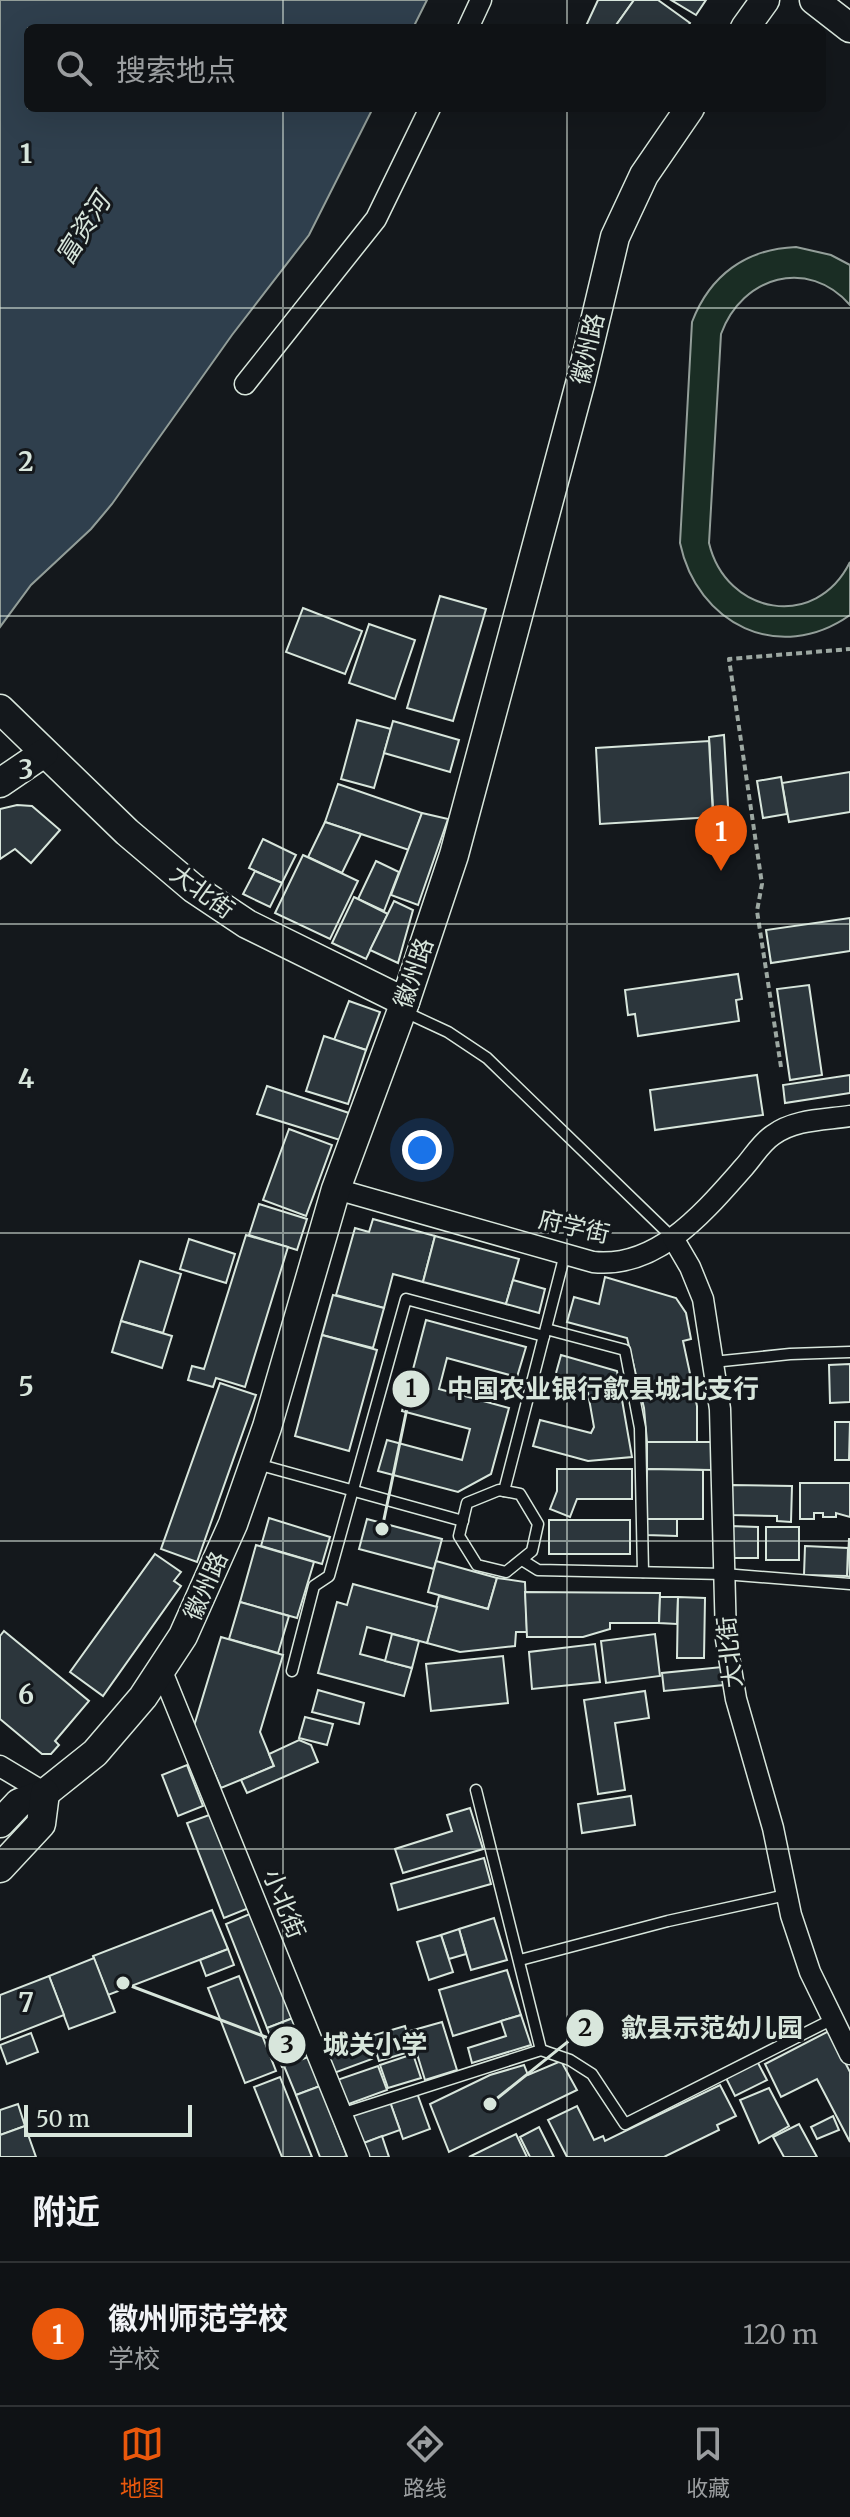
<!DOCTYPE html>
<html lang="zh">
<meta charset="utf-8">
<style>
:root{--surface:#0f1215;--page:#181b1e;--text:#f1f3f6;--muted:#9b9ea0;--line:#2f3234;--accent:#ea580c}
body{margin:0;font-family:Merriweather,"Noto Sans SC",serif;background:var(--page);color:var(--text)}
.scale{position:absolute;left:24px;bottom:20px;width:168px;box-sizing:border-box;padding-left:8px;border:4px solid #d8e6dc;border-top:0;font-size:22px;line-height:28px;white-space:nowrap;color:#d8e6dc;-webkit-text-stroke:6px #14181c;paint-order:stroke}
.you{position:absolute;left:422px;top:1150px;width:28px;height:28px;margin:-20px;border:6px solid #fff;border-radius:50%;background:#1a73e8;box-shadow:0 0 0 12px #1a73e833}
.badge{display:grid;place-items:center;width:52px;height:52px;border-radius:50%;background:var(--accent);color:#fff;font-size:26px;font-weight:700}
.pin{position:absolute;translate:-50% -66px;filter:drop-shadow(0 2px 4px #0008)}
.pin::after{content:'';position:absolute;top:42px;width:28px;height:24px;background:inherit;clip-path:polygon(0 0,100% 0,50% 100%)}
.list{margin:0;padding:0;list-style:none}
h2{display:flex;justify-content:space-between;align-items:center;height:104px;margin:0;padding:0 32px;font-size:34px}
h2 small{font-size:26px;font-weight:400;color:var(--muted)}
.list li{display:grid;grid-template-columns:52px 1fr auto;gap:24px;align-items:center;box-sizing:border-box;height:144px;padding:0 32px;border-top:2px solid var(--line)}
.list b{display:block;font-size:30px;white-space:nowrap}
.list p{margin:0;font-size:26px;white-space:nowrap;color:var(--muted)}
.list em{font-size:26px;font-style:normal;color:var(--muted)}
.icon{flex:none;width:44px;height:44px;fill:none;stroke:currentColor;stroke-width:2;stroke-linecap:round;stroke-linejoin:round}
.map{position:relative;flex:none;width:850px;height:2157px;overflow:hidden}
.search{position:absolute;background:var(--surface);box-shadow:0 8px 32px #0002;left:24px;right:24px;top:24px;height:88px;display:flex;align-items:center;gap:20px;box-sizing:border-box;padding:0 28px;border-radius:12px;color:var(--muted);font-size:30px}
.sheet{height:248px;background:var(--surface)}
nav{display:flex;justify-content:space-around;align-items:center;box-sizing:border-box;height:112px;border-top:2px solid var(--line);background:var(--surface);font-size:22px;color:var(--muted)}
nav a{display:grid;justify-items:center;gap:4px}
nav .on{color:var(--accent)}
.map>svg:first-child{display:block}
.green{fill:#1a2d24;stroke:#939e99;stroke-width:2}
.water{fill:#2f3f4d;stroke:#939e99;stroke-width:2}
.building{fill:#2c363c;stroke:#d8e6dc;stroke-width:2}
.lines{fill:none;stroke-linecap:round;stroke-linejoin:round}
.lane-casing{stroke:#d8e6dc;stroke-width:13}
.street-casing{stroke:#d8e6dc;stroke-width:23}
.secondary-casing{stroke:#d8e6dc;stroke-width:31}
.path{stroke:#9da8a2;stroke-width:4;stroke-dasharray:6 4;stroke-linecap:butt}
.lane{stroke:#14181c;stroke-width:10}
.street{stroke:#14181c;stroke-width:20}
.secondary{stroke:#14181c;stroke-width:28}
.grid{fill:none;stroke:#d8e6dc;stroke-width:2;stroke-opacity:0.55}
.labels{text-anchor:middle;stroke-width:6;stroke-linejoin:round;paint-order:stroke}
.street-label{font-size:24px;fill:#d8e6dc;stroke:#14181c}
.water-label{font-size:26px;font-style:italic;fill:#d8e6dc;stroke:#14181c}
.grid-label{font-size:26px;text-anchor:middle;font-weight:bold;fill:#d8e6dc;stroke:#14181c;stroke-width:6;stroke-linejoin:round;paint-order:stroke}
.leader{fill:none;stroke:#d8e6dc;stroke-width:3}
.callout-dot{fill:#d8e6dc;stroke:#14181c;stroke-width:3}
.mark-label{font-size:24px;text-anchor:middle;font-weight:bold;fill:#111}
.callout-label{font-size:26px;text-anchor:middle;font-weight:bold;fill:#d8e6dc;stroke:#14181c;stroke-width:6;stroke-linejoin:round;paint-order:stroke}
</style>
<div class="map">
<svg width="850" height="2157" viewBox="0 0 850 2157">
<rect width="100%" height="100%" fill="#14181c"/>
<path class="green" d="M796,247L831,255L850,265V305C808,257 742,276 721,334L709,543C726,615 816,631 850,562V615C779,665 697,624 680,543L692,322C710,275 746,249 796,247Z"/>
<path class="water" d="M0,0H427L413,28H28V108H373L309,235L232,335L112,504L91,529L31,585L0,627Z"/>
<g class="building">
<path d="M598,0H634L614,28H585Z"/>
<path d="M634,0H658L690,23L687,28H614Z"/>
<path d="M671,0H706L696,15Z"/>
<path d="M440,596L486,609L453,721L407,708Z"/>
<path d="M303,608L362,631L345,674L286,652Z"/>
<path d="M369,624L415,640L395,699L349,683Z"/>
<path d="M357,720L391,729L374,788L341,779Z"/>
<path d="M393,721L459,740L450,772L384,753Z"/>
<path d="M724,735L729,824L714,825L709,737Z"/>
<path d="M709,741L713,817L600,824L596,748Z"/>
<path d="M850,772V812L789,822L782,783Z"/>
<path d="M781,777L787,814L763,818L757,781Z"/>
<path d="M338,784L422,813L409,850L325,822Z"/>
<path d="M17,805L32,806L60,830L31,863L15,849L0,859V809Z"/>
<path d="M422,813L448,819L418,905L391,895Z"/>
<path d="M325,822L361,834L342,873L308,857Z"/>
<path d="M263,839L296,855L282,883L249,868Z"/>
<path d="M303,855L358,881L330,939L275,913Z"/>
<path d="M376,861L399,872L384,911L358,899Z"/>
<path d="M255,871L282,883L270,907L243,894Z"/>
<path d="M354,897L388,914L366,959L332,943Z"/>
<path d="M394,901L413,910L398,963L370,950Z"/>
<path d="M850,918V951L771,963L766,930Z"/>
<path d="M738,974L742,999L736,1000L739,1021L638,1036L635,1014L628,1015L625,990Z"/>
<path d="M809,985L822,1075L790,1080L777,989Z"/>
<path d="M349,1001L380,1012L366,1050L334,1040Z"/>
<path d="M324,1036L366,1050L348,1104L306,1091Z"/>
<path d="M757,1075L763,1115L655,1130L650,1090Z"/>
<path d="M850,1075V1093L785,1103L783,1085Z"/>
<path d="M267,1086L349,1113L340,1140L257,1114Z"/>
<path d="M289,1129L332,1145L306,1216L263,1200Z"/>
<path d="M259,1204L307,1219L297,1250L249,1235Z"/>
<path d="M373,1219L435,1236L423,1282L393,1274L384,1308L336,1295L355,1228L369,1232Z"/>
<path d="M246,1235L288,1247L245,1387L216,1378L213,1387L188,1380L192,1366L204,1369Z"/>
<path d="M435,1236L519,1259L506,1304L423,1282Z"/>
<path d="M189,1239L235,1254L226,1283L180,1269Z"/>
<path d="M140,1261L181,1274L163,1333L121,1321Z"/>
<path d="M605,1277L676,1298L686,1313L691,1339L683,1341L697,1406V1442H647L644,1408L627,1338L567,1322L574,1297L599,1304Z"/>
<path d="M513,1280L545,1289L539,1313L506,1304Z"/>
<path d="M333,1295L384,1308L373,1348L322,1335Z"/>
<path d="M426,1320L526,1347L517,1377L447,1358L439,1389L509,1408L491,1474L458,1492L378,1471L387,1440L462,1460L470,1429L402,1411Z"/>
<path d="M121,1321L172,1336L162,1368L112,1352Z"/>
<path d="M322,1335L377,1350L349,1451L295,1436Z"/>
<path d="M561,1355L617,1371L632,1457L588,1461L533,1446L540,1420L591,1433L594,1427L588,1393L553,1384Z"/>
<path d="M850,1364V1402L830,1403L829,1365Z"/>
<path d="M220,1383L256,1395L197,1562L161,1549Z"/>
<path d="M835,1422H850L849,1460H835Z"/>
<path d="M647,1442H713L712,1470L647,1469Z"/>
<path d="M557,1469H632V1499H577L570,1517L550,1509L557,1491Z"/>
<path d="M647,1469L703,1470V1519H646Z"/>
<path d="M800,1483H850V1517L836,1513V1517H823V1513H814V1519H800Z"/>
<path d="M731,1485L792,1486L791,1522L777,1521V1516L731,1515Z"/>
<path d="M269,1518L330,1537L322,1564L261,1546Z"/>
<path d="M367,1519L442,1539L434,1569L359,1549Z"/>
<path d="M646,1519H677V1536L646,1535Z"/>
<rect x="549" y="1520" width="81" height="34"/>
<path d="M730,1526L758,1527V1558H730Z"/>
<rect x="766" y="1527" width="33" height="33"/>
<path d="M849,1539H850V1577L847,1576Z"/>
<path d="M256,1545L314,1562L297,1618L240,1602Z"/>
<path d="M805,1546L848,1548L847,1576L804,1575Z"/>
<path d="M155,1554L181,1572L174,1581L181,1586L103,1696L70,1672Z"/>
<path d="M436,1561L497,1578L488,1609L428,1592Z"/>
<path d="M497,1578L525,1582L527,1632H516L515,1646L460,1652L427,1643L439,1596L488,1609Z"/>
<path d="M353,1584L437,1607L427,1643L367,1627L360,1654L412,1668L404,1696L318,1673L337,1602L347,1605Z"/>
<path d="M525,1592L660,1593L659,1623H610V1629L583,1637H527Z"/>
<path d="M660,1597H678L677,1624L659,1623Z"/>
<path d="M678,1597L705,1598L704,1658H677Z"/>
<path d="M240,1602L289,1616L278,1653L229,1639Z"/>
<path d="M4,1631L89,1701L55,1741L59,1745L51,1754H42L0,1719V1636Z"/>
<path d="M392,1634L419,1641L412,1668L385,1661Z"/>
<path d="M655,1634L660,1676L606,1683L601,1641Z"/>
<path d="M221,1637L283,1655L260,1732L274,1766L221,1788L194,1726Z"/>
<path d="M595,1644L600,1682L532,1689L529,1652Z"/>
<path d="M503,1656L508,1703L431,1711L426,1664Z"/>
<path d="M722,1667L724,1685L664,1691L662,1673Z"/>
<path d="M318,1690L364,1703L359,1724L312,1712Z"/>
<path d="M645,1691L649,1718L615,1723L625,1790L598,1794L584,1700Z"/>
<path d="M305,1717L333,1724L327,1745L299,1738Z"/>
<path d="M299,1740L311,1745L318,1762L247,1793L241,1780L274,1766L269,1754Z"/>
<path d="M187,1765L203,1806L178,1816L162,1775Z"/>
<path d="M631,1796L635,1825L582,1833L578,1804Z"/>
<path d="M470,1808L483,1849L403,1873L395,1849L452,1831L447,1815Z"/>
<path d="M212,1814L249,1908L224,1918L187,1823Z"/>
<path d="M484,1858L491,1884L398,1910L391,1884Z"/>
<path d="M212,1910L228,1949L108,1995L93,1956Z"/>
<path d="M252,1913L293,2018L267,2028L226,1924Z"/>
<path d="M494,1918L507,1960L471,1970L459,1929Z"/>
<path d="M459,1929L466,1954L449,1959L441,1935Z"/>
<path d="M441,1935L453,1972L429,1980L417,1942Z"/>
<path d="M228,1949L234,1965L206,1976L200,1960Z"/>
<path d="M94,1958L115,2012L69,2029L49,1976Z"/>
<path d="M507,1970L521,2015L453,2036L439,1990Z"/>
<path d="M49,1976L64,2015L0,2040V1995Z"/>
<path d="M239,1976L276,2071L245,2083L208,1988Z"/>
<path d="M521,2015L531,2045L472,2063L468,2048L506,2036L501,2021Z"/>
<path d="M293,2018L308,2057L282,2067L267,2028Z"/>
<path d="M442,2022L457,2070L425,2080L410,2031Z"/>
<path d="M405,2026L412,2051L379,2061L371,2036Z"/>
<path d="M829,2031L850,2072V2142L817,2079L781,2097L765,2064Z"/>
<path d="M31,2033L38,2052L7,2064L0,2045Z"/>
<path d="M364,2037L372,2059L334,2073L326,2051Z"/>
<path d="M413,2054L421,2078L388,2088L380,2065Z"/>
<path d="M308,2057L320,2086L296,2095L284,2066Z"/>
<path d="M561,2061L577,2090L449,2152L430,2104L490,2075L524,2065L528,2075Z"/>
<path d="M757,2061L767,2080L735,2096L725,2076Z"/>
<path d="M378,2066L387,2090L346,2105L337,2080Z"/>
<path d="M280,2077L312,2157H282L254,2087Z"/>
<path d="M720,2085L736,2116L717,2125L719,2130L664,2157H567L548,2120L577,2106L594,2140L603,2136L605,2141Z"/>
<path d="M320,2086L347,2156L344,2157H320L296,2095Z"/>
<path d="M769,2088L789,2126L759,2143L740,2100Z"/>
<path d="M417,2093L430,2129L403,2139L390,2102Z"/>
<path d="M390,2102L400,2130L361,2144L351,2116Z"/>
<path d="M18,2104L25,2126L0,2135V2110Z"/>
<path d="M833,2116L839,2130L817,2139L811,2127Z"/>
<path d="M799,2124L817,2157H784L773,2137Z"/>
<path d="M25,2126L36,2157H0V2135Z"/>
<path d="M539,2127L554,2157H530L520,2137Z"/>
<path d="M516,2134L527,2157H469Z"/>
<path d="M382,2136L389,2157H366L361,2144Z"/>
</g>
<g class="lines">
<defs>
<g id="lane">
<path d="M405,1012L448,1032L487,1058L673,1238"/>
<path d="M546,1329L625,1350L640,1428L643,1572"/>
<path d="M713,1362L790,1354L850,1352"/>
<path d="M257,1464L463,1521"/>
<path d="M499,1490L520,1494L538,1524L532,1551L506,1572L477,1565L459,1536L467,1503Z"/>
<path d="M504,1491L565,1254"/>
<path d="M522,1560L538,1570L724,1574L850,1584"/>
<path d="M292,1671L314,1586L329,1576L406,1299L544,1336"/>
<path d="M476,1790L541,2050"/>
<path d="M520,1960L668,1921L786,1895"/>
<path d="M341,2114L541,2050L570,2060L592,2074L625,2124L833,2019"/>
</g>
<g id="street">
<path d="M468,28L481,0"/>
<path d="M245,384L376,219L430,108"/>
<path d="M336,1189L593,1262C658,1269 705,1211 744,1167C753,1157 761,1143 773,1135C795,1119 824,1120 850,1116"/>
<path d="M673,1238L690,1267L703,1299L720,1409L726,1639L736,1699L773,1828L791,1915L810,1972L850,2054"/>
<path d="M161,1669L359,2157"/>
<path d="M0,1766L45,1793"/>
</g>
<g id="secondary">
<path d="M814,0L850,28"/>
<path d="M745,28L765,0"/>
<path d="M0,709L127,832L193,888L247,924L405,1002"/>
<path d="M0,783L44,753"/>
<path d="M0,1823L19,1803L45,1793L95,1753L143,1697L183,1636L233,1524L267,1427L336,1189L405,1002L454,855L581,380L615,237L644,175L690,108"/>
<path d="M0,1868L41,1824L45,1793"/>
</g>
</defs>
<use href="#lane" class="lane-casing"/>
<use href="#street" class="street-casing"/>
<use href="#secondary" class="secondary-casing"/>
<path class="path" d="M781,1067L757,911L762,884L729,659L850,649"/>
<use href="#lane" class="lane"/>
<use href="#street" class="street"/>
<use href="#secondary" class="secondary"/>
</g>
<path class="grid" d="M283,0V28M567,0V28M283,108V2157M567,108V2157M0,308H850M0,616H850M0,924H850M0,1233H850M0,1541H850M0,1849H850"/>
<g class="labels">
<g class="street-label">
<text transform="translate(588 349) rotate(-77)" y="8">徽州路</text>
<text transform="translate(202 892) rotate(36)" y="8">大北街</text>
<text transform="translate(414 973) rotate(-71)" y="8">徽州路</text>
<text transform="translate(574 1227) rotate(13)" y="8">府学街</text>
<text transform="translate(206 1586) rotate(-66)" y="8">徽州路</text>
<text transform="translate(730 1652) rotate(-96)" y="8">大北街</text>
<text transform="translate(284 1904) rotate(68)" y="8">小北街</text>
</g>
<g class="water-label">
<text transform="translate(83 229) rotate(-58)" y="9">富资河</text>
</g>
</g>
<g class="grid-label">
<text x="26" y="163">1</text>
<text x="26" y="471">2</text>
<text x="26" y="779">3</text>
<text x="26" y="1088">4</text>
<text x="26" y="1396">5</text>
<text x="26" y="1704">6</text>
<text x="26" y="2012">7</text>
</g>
<path class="leader" d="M382 1529L411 1389M490 2104L585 2028M123 1983L287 2045"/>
<g class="callout-dot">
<circle cx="382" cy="1529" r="8"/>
<circle cx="490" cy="2104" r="8"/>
<circle cx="123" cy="1983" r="8"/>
<circle cx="411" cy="1389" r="20"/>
<circle cx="585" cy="2028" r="20"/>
<circle cx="287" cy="2045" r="20"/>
</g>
<g class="mark-label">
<text x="411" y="1397">1</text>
<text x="585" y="2036">2</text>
<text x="287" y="2053">3</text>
</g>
<g class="callout-label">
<text x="603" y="1398">中国农业银行歙县城北支行</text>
<text x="712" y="2037">歙县示范幼儿园</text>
<text x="375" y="2054">城关小学</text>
</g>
</svg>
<div class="scale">50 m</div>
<div class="you"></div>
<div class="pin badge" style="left:721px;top:871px">1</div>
<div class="search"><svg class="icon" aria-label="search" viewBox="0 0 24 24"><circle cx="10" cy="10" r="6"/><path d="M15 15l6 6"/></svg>搜索地点</div>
</div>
<section class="sheet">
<h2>附近<small></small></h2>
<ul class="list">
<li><span class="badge">1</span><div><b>徽州师范学校</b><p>学校</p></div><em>120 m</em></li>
</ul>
</section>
<nav>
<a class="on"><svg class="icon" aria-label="map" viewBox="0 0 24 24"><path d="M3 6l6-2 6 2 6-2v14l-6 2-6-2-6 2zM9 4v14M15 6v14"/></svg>地图</a>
<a><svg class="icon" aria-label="directions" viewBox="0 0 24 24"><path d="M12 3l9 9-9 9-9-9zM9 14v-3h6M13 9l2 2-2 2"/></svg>路线</a>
<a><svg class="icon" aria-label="saved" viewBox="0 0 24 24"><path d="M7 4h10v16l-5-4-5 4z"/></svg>收藏</a>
</nav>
